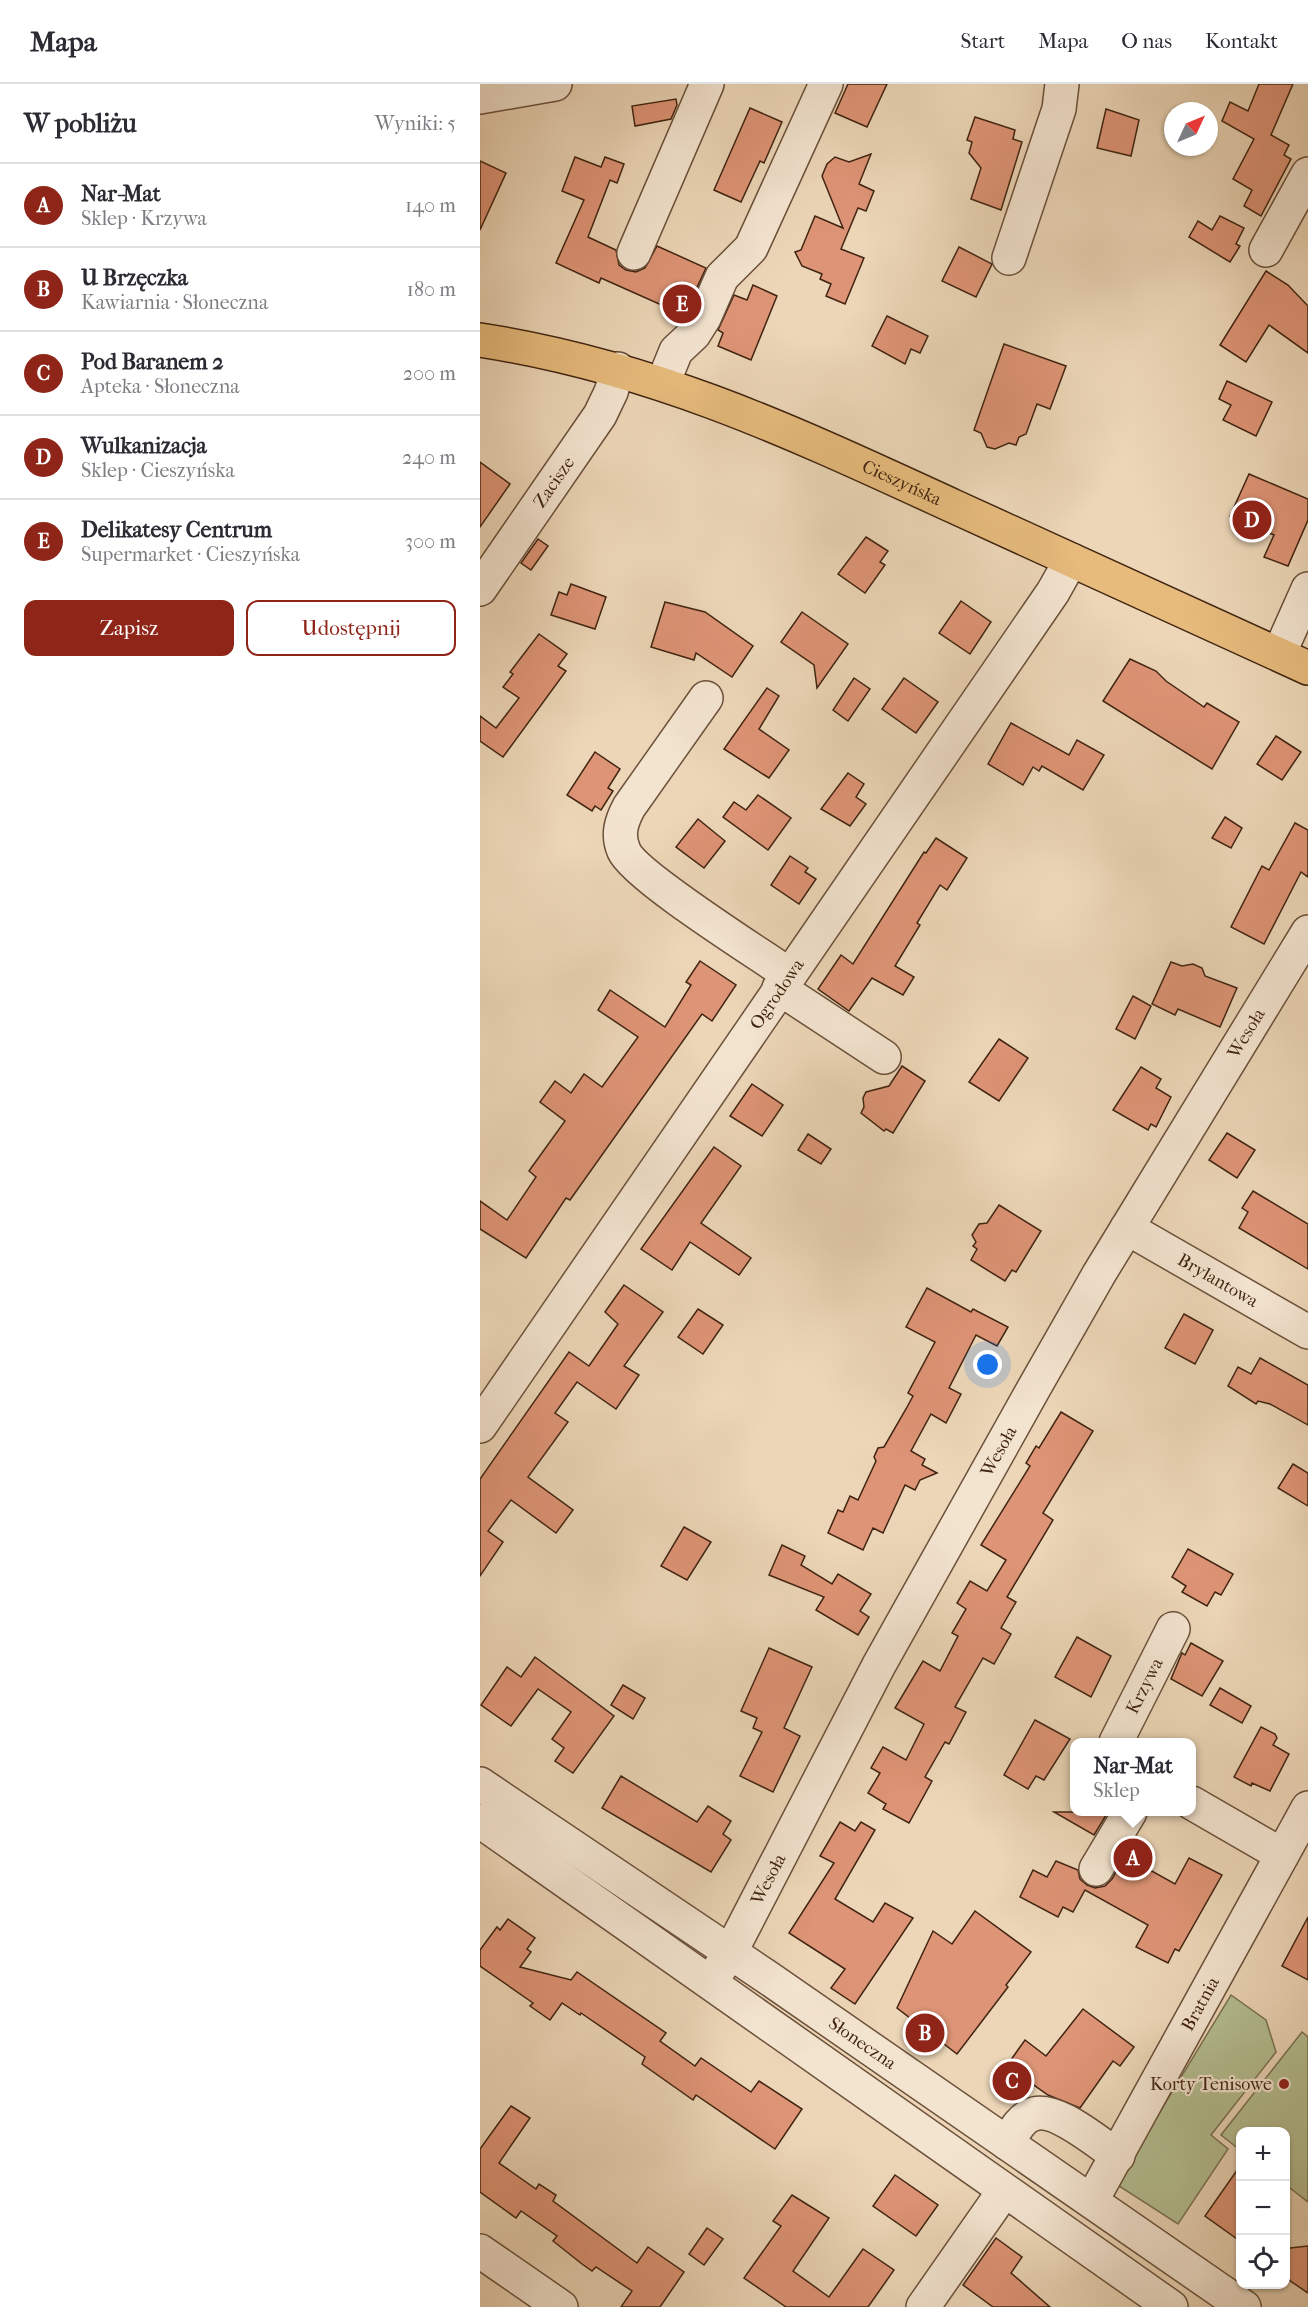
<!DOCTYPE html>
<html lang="pl">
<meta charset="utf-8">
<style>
:root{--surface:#fff;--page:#f2f2f3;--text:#2b2b33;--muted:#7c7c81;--line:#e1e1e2;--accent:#8f2418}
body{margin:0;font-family:"IM FELL French Canon",serif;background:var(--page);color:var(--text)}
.controls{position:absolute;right:18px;bottom:18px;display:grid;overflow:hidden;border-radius:12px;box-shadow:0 2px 4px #0004}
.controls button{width:54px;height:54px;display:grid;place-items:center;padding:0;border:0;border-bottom:2px solid var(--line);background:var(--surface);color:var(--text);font:30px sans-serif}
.compass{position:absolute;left:684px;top:18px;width:54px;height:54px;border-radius:50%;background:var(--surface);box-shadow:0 2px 4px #0004;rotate:46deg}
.you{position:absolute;left:508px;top:1281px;width:21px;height:21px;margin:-15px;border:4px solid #fff;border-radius:50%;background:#1a73e8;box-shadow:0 0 0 9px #1a73e833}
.badge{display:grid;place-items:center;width:39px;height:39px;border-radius:50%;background:var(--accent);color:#fff;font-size:20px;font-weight:700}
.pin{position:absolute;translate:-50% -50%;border:3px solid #fff;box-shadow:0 2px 6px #0006}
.popup{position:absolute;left:590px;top:1654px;width:126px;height:78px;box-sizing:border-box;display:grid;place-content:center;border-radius:12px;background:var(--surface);filter:drop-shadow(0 2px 4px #0005);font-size:20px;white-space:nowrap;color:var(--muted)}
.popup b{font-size:22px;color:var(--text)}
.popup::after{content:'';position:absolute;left:50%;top:100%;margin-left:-12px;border:12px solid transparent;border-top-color:var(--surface)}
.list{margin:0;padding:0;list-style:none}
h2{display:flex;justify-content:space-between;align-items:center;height:78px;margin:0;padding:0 24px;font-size:26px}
h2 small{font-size:20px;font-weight:400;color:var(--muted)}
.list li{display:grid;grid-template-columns:39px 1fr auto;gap:18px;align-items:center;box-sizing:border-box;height:84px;padding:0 24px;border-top:2px solid var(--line)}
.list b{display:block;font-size:22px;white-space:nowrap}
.list p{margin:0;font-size:20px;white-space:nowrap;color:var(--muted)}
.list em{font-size:20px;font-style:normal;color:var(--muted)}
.actions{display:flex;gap:12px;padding:18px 24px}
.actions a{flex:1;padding:14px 0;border:2px solid var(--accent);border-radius:12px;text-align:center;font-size:21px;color:var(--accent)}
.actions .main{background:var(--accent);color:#fff}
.icon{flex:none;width:33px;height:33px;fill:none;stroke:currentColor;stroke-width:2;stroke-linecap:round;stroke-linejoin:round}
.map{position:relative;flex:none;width:828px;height:2223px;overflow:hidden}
header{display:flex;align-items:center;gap:36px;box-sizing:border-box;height:84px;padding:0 30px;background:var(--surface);border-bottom:2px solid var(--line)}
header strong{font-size:28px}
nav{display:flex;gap:33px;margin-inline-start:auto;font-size:21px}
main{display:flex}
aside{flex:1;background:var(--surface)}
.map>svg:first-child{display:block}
.green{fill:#b4be91;stroke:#7a7151;stroke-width:1.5}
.building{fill:#de9476;stroke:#402411;stroke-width:1.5}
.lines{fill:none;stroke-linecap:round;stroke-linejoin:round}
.minor-casing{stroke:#6b503a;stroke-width:36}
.major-casing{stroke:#402411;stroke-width:36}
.minor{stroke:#f3e4d0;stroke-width:33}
.major{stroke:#e6bb7c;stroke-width:33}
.poi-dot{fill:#8f2418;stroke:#f3e4d0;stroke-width:2}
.labels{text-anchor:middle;stroke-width:4.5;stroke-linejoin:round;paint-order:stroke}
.street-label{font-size:18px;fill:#402411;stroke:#f3e4d0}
.poi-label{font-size:18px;fill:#402411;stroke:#f3e4d0;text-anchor:end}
</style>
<header>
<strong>Mapa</strong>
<nav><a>Start</a><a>Mapa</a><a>O nas</a><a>Kontakt</a></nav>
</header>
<main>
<aside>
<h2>W pobliżu<small>Wyniki: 5</small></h2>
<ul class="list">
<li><span class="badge">A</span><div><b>Nar-Mat</b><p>Sklep · Krzywa</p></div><em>140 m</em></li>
<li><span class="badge">B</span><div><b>U Brzęczka</b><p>Kawiarnia · Słoneczna</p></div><em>180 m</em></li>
<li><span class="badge">C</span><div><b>Pod Baranem 2</b><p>Apteka · Słoneczna</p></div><em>200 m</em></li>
<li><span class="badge">D</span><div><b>Wulkanizacja</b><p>Sklep · Cieszyńska</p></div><em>240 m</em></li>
<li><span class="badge">E</span><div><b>Delikatesy Centrum</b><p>Supermarket · Cieszyńska</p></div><em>300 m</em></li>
</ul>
<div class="actions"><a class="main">Zapisz</a><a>Udostępnij</a></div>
</aside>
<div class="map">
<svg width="828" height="2223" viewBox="0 0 828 2223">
<rect width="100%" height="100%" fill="#ecd6b7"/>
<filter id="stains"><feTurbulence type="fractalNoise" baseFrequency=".00333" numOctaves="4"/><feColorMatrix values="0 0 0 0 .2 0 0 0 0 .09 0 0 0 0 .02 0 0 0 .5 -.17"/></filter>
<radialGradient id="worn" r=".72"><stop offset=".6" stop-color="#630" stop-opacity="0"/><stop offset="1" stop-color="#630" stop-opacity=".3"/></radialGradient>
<g class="green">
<path d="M751,1911L786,1936L796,1968L731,2051L748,2065L698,2140L636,2100Z"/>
<path d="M822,1948L828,1953V2118L806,2101V2048H760V2066L741,2051Z"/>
</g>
<g class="building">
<path d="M368,0H407L387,43L355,29Z"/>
<path d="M779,0H813L791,51L809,61L804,71L811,75L781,132L764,122L772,106L753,95L774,55L742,37L750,18L768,27Z"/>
<path d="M196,15L197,21L191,35L155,42L152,22Z"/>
<path d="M270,24L302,38L284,79L280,77L261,118L234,106Z"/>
<path d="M626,25L659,36L651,72L617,64Z"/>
<path d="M495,33L535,46L533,55L542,58L521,126L491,115L501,84L489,69L492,58L487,56Z"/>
<path d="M391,70L379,100L394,107L386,127L378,124L361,165L384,174L365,220L346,212L351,200L340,195L342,190L322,182L315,168L321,166L335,132L363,144L342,92L347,80L355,73L369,78Z"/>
<path d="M95,73L121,83L125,73L144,80L137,99L130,96L108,153L136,166L139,181L146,186L156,188L165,184L177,162L226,184L204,231L121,194L119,199L76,179L104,116L82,107Z"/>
<path d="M0,77L26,89L0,146Z"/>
<path d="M740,132L764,144L756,160L760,162L750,178L709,153L718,137L732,146Z"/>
<path d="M479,163L512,180L496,213L462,197Z"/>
<path d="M786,187L808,201L828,222V269L789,241L766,278L740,261Z"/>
<path d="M273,201L297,212L271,276L238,262L243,249L238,246L254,211L267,216Z"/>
<path d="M407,232L448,252L440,269L431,265L425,280L392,262Z"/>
<path d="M524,260L586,282L570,325L557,320L546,350L539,353L536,361L529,359L515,365L507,363L501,349L494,346Z"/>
<path d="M747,297L792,318L776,352L743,336L751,321L739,315Z"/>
<path d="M0,378L30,400L0,443Z"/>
<path d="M769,390L828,415V436L808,482L784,473L794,451L750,432Z"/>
<path d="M386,453L408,467L400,478L405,481L385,509L358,490Z"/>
<path d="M58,455L68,462L51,486L41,479Z"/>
<path d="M91,500L126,513L115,545L71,531L79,508L87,511Z"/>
<path d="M481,517L511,538L490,570L459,549Z"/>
<path d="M185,518L225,528L273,562L252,593L216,569L214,576L171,563Z"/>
<path d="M322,528L368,560L337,604L334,581L301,558Z"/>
<path d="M59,550L87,570L78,582L86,587L23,673L0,657V632L16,644L39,614L23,603L33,590L30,588Z"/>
<path d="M650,575L676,587L686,597L724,623L727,619L759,638L732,685L623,617Z"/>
<path d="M374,594L390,605L368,637L353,626Z"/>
<path d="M424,594L458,618L436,649L402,625Z"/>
<path d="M287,604L299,612L279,645L309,666L289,694L244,665Z"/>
<path d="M531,639L589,671L597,656L624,671L603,706L562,682L559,687L553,683L543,701L508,680Z"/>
<path d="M796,652L821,668L802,696L777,680Z"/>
<path d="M115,668L140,685L128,704L133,707L121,726L115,722L112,727L87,711Z"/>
<path d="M368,689L384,700L376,713L386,720L370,742L341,725Z"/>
<path d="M278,711L311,734L288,766L243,733L254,718L266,726Z"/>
<path d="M745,733L762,744L751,764L732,754Z"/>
<path d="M218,735L245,757L224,784L196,763Z"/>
<path d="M815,739L828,746V793L821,788L784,860L751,843L782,782L789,786Z"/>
<path d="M456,754L487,774L467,806L460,801L437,839L440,841L415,882L434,893L423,911L392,894L369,927L338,905L361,871L373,880L444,768L446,769Z"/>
<path d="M310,772L328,784L325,788L336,795L319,820L291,801Z"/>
<path d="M220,877L256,901L232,937L222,930L90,1116L86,1114L46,1174L0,1145V1117L27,1136L56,1093L49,1087L85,1037L60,1018L75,997L91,1009L104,990L122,1003L158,953L118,926L130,906L185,943L211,901L206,898Z"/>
<path d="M691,878L702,882L713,880L722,884L725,892L757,904L740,943L698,925L695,931L672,920Z"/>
<path d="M653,912L671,922L655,955L636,945Z"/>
<path d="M519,955L548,974L519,1017L489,998Z"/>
<path d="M422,982L445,997L413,1049L406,1045L404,1047L381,1029L384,1023L383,1014L386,1008L409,1002Z"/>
<path d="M661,983L681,995L676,1004L691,1013L676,1043L671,1040L668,1046L633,1026Z"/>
<path d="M272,1000L303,1021L282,1052L250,1032Z"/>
<path d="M747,1049L775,1066L757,1094L729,1076Z"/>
<path d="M328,1050L351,1065L341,1080L318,1066Z"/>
<path d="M234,1063L261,1082L221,1139L271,1174L259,1191L210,1158L192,1186L161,1165Z"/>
<path d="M773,1107L828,1140V1185L759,1144L768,1128L762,1124Z"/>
<path d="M519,1121L561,1147L536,1188L532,1186L525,1197L491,1176L497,1165L493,1162L496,1158L492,1151L499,1140L507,1139Z"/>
<path d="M144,1201L183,1228L144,1282L159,1291L136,1325L97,1298L75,1329L88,1338L48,1393L93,1426L76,1449L31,1416L8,1447L23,1458L0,1492V1395L89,1268L109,1282L138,1240L125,1228Z"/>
<path d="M447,1204L491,1228L493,1225L528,1243L517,1262L496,1251L469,1304L481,1310L466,1339L451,1330L431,1367L445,1375L442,1381L457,1389L440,1396L435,1406L425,1401L403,1449L393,1444L383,1466L348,1449L358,1426L363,1428L370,1412L378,1416L396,1377L394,1373L398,1364L404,1363L426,1325L433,1312L428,1309L455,1258L426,1243Z"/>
<path d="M218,1225L243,1241L223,1270L198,1253Z"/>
<path d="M704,1230L733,1246L715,1280L685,1264Z"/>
<path d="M780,1274L828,1301V1341L790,1320L778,1317L776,1320L748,1302L758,1283L771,1290Z"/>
<path d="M581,1328L613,1347L563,1429L573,1436L527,1513L536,1518L521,1544L531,1550L514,1580L503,1574L475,1623L486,1628L469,1660L465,1658L445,1693L452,1697L429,1739L403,1725L406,1720L388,1709L400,1689L391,1684L403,1663L426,1676L444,1640L415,1624L443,1577L460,1587L478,1552L472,1549L486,1525L477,1519L490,1497L507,1507L526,1476L501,1461L550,1382L546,1379L556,1362L559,1364Z"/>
<path d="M813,1380L828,1389V1422L798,1404Z"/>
<path d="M204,1443L231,1458L207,1496L181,1482Z"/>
<path d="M302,1461L325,1472L321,1481L352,1500L358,1490L391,1510L380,1527L389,1533L378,1551L336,1526L344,1513L289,1491Z"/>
<path d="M708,1465L753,1490L741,1511L735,1508L727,1522L702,1508L706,1502L692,1493Z"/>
<path d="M597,1553L631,1572L611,1613L575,1593Z"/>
<path d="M711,1559L743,1577L722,1612L691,1595L702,1569L705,1571Z"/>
<path d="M289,1564L332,1583L304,1644L320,1652L293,1708L260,1692L282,1648L273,1644L277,1634L261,1627Z"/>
<path d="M55,1573L134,1632L93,1689L75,1677L84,1664L72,1655L91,1628L58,1605L31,1642L1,1621L27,1583L41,1593Z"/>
<path d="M143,1601L165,1614L153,1635L131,1621Z"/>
<path d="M740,1604L771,1622L762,1639L730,1621Z"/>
<path d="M555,1636L590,1655L564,1696L556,1692L548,1705L524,1691Z"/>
<path d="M781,1643L795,1650L797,1654L793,1661L809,1670L790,1707L772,1699L771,1702L754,1693Z"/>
<path d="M141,1692L217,1738L228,1722L251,1737L243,1750L251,1756L231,1788L122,1724Z"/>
<path d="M574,1728H628L614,1751Z"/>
<path d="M360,1738L375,1747L381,1738L395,1746L355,1815L393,1838L405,1819L433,1834L375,1920L351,1904L365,1885L309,1849L354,1779L340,1772Z"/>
<path d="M648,1767L661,1775L659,1780L695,1800L709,1774L742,1791L699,1867L695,1865L688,1879L656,1863L668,1841L605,1806L593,1828L583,1823L578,1833L540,1813L553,1786L567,1793L576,1777L598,1786L600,1795L607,1801L615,1804L625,1802L632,1795Z"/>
<path d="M495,1827L551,1868L526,1901L528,1903L477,1970L417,1924L453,1847L472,1860Z"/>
<path d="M828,1833V1896L802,1882Z"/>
<path d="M28,1835L55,1854L47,1865L51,1868L40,1883L91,1896L97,1888L186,1949L180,1957L215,1982L221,1974L271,2008L279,1997L322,2025L295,2065L216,2011L213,2016L162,1980L165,1973L101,1929L100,1931L82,1919L70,1936L50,1922L53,1919L0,1882V1866L17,1843L20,1846Z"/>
<path d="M603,1925L654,1963L640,1982L633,1977L600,2024L568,2011L548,1997L539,2009L518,1994L545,1956L566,1972Z"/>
<path d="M31,2022L50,2034L19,2079L56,2105L59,2100L76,2111L73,2117L157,2179L168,2163L204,2188L180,2223H141L152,2207L116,2183L112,2187L102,2180L73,2157L77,2152L41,2127L36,2134L0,2108V2065Z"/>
<path d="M760,2082V2157L725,2132Z"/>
<path d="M415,2091L458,2121L436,2152L393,2122Z"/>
<path d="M312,2111L349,2134L313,2187L349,2213L383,2165L414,2186L388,2223H306L264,2194L301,2142L293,2137Z"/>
<path d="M227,2144L243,2155L224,2181L209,2170Z"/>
<path d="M516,2154L542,2173L531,2189L570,2223H513L483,2201Z"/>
<path d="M828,2162V2209L806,2194V2170L810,2164Z"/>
</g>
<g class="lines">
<defs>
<g id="minor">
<path d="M0,13L75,0"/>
<path d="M786,166L828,90"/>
<path d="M154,169L227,0"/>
<path d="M529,174L579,25L582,0"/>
<path d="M183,299L196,267L214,250L224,234L242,193L271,164L346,0"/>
<path id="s1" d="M0,505L120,331L131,308L138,285"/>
<path d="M799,570L828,505"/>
<path d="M226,614L149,723C141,738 137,751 144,767C155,792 278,869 308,890"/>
<path d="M299,904L404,973"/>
<path id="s2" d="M647,1144L828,1248"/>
<path id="s3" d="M0,1342L573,508L591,476"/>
<path id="s4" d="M636,1658L693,1545"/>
<path id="s5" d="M0,1700L287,1893L764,2223"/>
<path d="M712,1719L802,1771"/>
<path d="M0,1737L691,2223"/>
<path d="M616,1785L650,1728"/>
<path id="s6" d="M231,1897L250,1869L399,1581L554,1304L619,1190L828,848"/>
<path d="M527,2059C533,2050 540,2035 551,2031C574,2020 619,2060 638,2072"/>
<path id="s7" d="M612,2116L828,1724"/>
<path d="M0,2167L81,2223"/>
<path d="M443,2223L524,2107"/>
</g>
<g id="major">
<path id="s8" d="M0,256C175,283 314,349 473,422C591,476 709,530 828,584"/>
</g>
</defs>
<use href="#minor" class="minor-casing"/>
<use href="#major" class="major-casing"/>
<use href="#minor" class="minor"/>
<use href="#major" class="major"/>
</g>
<circle class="poi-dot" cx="804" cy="2000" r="6"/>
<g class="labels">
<g class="street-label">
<text dy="6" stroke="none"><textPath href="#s1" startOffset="130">Zacisze</textPath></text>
<text dy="6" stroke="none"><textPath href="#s8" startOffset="447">Cieszyńska</textPath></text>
<text dy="6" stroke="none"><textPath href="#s3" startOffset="524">Ogrodowa</textPath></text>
<text dy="6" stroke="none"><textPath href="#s6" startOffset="1089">Wesoła</textPath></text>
<text dy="6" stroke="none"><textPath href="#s2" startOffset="105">Brylantowa</textPath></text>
<text dy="6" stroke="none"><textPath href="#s6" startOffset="603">Wesoła</textPath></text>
<text dy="6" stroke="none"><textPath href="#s4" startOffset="63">Krzywa</textPath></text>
<text dy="6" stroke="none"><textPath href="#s6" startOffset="117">Wesoła</textPath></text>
<text dy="6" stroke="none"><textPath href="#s7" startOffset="224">Bratnia</textPath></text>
<text dy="6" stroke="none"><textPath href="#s5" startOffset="462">Słoneczna</textPath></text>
</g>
<g class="poi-label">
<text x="792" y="2006">Korty Tenisowe</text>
</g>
</g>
<rect width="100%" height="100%" filter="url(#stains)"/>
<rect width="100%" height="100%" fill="url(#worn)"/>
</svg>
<div class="controls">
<button>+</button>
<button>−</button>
<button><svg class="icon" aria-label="locate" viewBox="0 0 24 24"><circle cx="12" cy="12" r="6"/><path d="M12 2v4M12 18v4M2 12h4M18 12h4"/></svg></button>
</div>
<svg class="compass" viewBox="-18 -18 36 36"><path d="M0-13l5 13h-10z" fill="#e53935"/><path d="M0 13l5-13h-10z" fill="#7c7c81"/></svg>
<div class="you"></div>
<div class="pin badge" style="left:653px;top:1774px">A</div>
<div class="popup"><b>Nar-Mat</b>Sklep</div>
<div class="pin badge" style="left:445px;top:1949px">B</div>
<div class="pin badge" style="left:532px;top:1997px">C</div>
<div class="pin badge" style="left:772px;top:436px">D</div>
<div class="pin badge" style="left:202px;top:220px">E</div>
</div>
</main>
